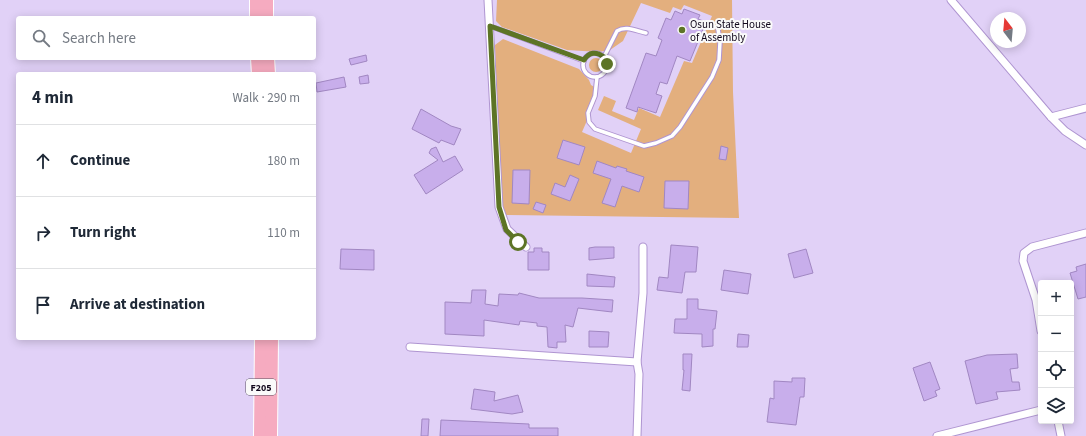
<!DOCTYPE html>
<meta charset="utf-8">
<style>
:root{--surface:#fff;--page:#f2f2f3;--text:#1f2937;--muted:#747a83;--line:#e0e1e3}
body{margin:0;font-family:"Source Sans 3",sans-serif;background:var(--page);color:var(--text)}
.controls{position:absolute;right:12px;bottom:12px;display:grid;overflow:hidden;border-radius:4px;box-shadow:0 2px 10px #0003}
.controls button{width:36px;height:36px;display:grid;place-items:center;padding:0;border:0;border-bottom:1px solid var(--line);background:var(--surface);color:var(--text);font:20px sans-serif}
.compass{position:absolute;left:990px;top:12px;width:36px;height:36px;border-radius:50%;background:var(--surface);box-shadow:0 2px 10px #0003;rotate:344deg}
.stop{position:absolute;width:12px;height:12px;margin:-9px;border:3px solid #5d7426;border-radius:50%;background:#fff}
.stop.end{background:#5d7426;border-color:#fff;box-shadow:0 1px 4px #0008}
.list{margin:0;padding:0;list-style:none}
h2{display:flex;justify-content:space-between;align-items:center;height:52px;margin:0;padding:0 16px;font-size:17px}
h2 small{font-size:13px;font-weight:400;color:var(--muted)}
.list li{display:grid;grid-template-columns:26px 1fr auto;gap:12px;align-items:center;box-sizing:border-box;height:72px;padding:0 16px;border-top:1px solid var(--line)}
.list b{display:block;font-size:15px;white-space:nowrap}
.list em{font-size:13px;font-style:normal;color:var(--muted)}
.icon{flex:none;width:22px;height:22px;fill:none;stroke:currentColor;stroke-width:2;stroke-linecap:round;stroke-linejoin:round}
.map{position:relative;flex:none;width:1086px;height:436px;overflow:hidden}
.search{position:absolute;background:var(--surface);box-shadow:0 2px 10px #0003;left:16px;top:16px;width:300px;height:44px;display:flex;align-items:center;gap:10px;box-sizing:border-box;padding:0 14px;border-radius:4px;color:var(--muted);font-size:15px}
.panel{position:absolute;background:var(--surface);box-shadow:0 2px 10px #0003;left:16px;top:72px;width:300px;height:268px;border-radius:4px}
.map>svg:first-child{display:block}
.green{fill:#e3af7e}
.building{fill:#c8aeeb;stroke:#a187c2}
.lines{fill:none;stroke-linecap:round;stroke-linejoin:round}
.service-casing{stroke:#af95d1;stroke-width:5.5}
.minor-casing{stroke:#af95d1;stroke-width:9}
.primary-casing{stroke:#fff;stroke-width:14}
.service{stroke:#fff;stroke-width:3.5}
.minor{stroke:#fff;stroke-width:7}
.primary{stroke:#f6abc0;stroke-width:12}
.route{stroke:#5d7426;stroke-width:5}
.poi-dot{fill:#5d7426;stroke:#fafafa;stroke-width:1.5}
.labels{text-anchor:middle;stroke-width:4;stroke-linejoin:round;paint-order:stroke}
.shield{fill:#fafafa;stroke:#564f5e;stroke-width:1}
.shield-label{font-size:10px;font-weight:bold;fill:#10061b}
.poi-label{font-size:11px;fill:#10061b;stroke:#fafafa;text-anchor:start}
</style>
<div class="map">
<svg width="1086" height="436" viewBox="0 0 1086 436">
<rect width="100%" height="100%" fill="#e1d1f7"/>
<g class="green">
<path d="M497,0H732L733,92L739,218L506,215L501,202L495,45L503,39L579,69L589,80L591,85L596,88L592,98L596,100L582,132L631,153L641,129L598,110L604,96L616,101L612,111L634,120L639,108L660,117L684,61L692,63L712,16L684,5L681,10L673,7L670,13L641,3L623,41L610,50L599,52L567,50L502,27L496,21Z"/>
<circle cx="596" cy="65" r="7"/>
</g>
<g class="building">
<path d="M684,9L700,15L698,19L706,22L690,61L677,56L667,84L660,82L656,94L662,96L656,113L638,107L637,112L626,108L646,53L656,56L662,40L658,38L666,18L671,20L675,11L682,14Z"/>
<path d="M366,55L367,61L351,65L349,59Z"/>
<path d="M368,75L369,83L360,84L359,77Z"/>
<path d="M344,77L346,87L317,92L316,83Z"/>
<path d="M421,109L451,126L461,129L454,145L441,140L439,143L412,129Z"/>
<path d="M563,140L585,147L579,165L557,158Z"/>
<path d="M721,146L728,148L726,160L719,159Z"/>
<path d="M436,147L443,162L455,156L463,170L426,194L414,175L438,160L429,153L431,149Z"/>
<path d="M597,161L616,168L617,166L627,169L626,171L644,177L639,192L622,186L615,207L602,203L611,179L593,173Z"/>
<path d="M513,170H530L529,204L512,203Z"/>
<path d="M570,175L579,179L570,201L551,194L555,183L565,187Z"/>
<path d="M665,181H689L688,209L664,208Z"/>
<path d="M536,202L546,205L543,213L533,209Z"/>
<path d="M671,245L698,247L696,272H685L682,293L657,290L659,277L668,278Z"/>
<path d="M595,247H614V258L589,260V248Z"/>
<path d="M534,248H542V252H549V270H528V252H534Z"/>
<path d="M341,249L374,250V270L340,269Z"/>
<path d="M806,249L813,273L794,278L788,254Z"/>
<path d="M1086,264V297L1078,299L1070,273L1077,271L1076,267Z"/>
<path d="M724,270L751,274L748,294L721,290Z"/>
<path d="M587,274L615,277L614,287L587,286Z"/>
<path d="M472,290H486L485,304L498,306L499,294L518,295L519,293L539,298H582L613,300L612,312L578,308L573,327L565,325L566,342H557V348L548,347L547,327L537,326V323L520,321L519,325L484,320V336L445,334V302L471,303Z"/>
<path d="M687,299H698V309L717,311L715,329H713V346L702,347V334L674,333L675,319H687Z"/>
<path d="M589,331L609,332L608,347H589Z"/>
<path d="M738,334L749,335L748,347H737Z"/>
<path d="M683,354H692L690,391L682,390L684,370H683Z"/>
<path d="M1017,354L1018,368L1010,369L1012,382H1019L1020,390L996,392L998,399L976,404L965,361L987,355Z"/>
<path d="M930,362L940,389L935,391L937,396L924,401L913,368Z"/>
<path d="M792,378H805L804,397H800L796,425L767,422L770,398L774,399V381L792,382Z"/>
<path d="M474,389L495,392L494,401L518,395L523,412L512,414L471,409Z"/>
<path d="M422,419H429L428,436H421Z"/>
<path d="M441,420L529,424V428H558V436H440Z"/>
</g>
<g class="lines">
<defs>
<g id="service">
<path d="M490,26L584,61"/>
<circle cx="595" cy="65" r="12"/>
<path d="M604,57L617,31C626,25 636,31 646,33"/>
<path d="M597,77L595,96L588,113L589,122L595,129L644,146L656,143L672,136L680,127L712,77L719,60L720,42L718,29"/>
</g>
<g id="minor">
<path d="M488,0L499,207L507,229L526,247"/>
<path d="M951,0L1051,117L1065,131L1086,145"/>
<path d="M1051,117L1086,108"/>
<path d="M1041,331L1036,300L1023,261L1024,253L1032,247L1086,233"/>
<path d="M410,347L637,362"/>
<path d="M1058,421L1061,436"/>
<path d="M637,436L639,374L637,362L643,293V247"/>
<path d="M937,436L1041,410"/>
</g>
<g id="primary">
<path d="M256,0V18"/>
<path d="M267,0V18"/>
<path d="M257,58L258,74"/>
<path d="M268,58L269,74"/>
<path d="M260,436L261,338"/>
<path d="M271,436L272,338"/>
</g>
</defs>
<use href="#service" class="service-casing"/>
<use href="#minor" class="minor-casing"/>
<use href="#primary" class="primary-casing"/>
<use href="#service" class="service"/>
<use href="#minor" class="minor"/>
<use href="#primary" class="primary"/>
</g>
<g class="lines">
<path class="route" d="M518,242L506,230L499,207L490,26L584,60C589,52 596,51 604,57L607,64"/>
</g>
<circle class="poi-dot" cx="682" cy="30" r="4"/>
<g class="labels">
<rect class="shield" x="246" y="379" width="30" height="16" rx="3"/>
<g class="shield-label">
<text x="261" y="391">F205</text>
</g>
<g class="poi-label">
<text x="690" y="28">Osun State House<tspan x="690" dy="13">of Assembly</tspan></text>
</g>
</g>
</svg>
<div class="controls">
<button>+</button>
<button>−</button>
<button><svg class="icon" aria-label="locate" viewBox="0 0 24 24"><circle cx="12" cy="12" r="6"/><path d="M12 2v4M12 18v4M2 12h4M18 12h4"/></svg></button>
<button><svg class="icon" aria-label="layers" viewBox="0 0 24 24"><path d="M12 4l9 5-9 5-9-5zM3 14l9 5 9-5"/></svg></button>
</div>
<svg class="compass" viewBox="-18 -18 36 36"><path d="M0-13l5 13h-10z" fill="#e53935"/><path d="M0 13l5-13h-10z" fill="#747a83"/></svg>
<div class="stop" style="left:518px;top:242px"></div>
<div class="stop end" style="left:607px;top:64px"></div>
<div class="search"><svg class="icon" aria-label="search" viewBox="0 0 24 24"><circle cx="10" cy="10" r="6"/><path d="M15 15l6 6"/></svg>Search here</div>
<section class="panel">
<h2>4 min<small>Walk · 290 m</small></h2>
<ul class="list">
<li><svg class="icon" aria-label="ahead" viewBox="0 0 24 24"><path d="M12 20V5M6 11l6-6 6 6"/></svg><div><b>Continue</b></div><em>180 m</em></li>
<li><svg class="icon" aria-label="right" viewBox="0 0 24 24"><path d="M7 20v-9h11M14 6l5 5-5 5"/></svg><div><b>Turn right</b></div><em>110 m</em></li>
<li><svg class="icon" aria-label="arrive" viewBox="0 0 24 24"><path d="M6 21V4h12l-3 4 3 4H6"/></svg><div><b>Arrive at destination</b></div></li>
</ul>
</section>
</div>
